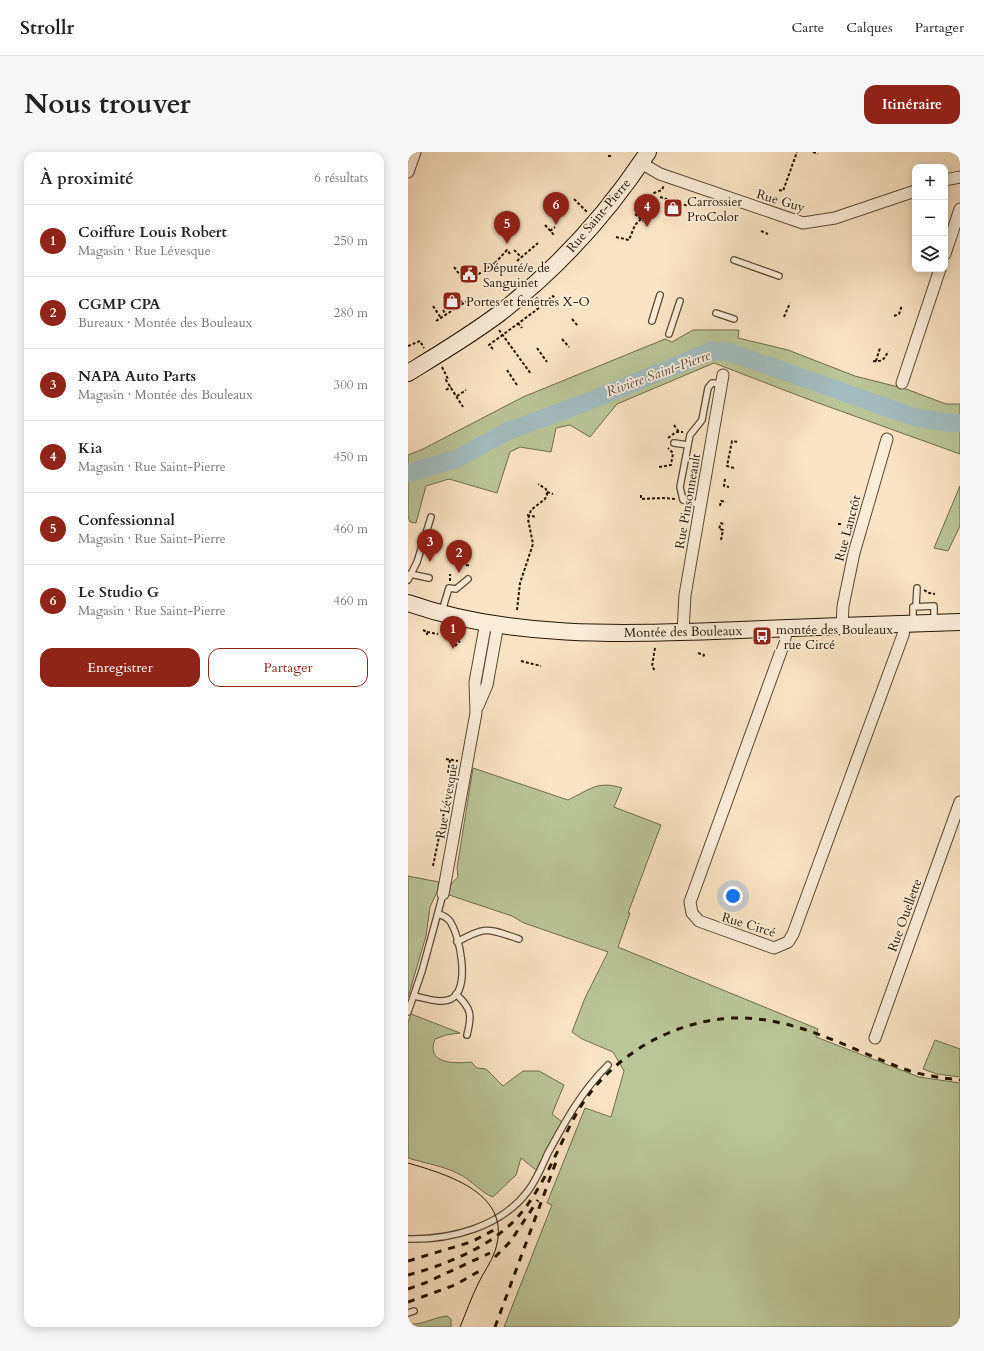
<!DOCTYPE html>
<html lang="fr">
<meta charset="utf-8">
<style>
:root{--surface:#fff;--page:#f6f6f6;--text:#222;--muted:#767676;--line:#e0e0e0;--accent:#8f2418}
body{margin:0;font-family:Cardo,serif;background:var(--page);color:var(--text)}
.controls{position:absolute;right:12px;top:12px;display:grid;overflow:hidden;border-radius:8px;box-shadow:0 2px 10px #0003}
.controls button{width:36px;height:36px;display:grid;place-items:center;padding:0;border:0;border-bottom:1px solid var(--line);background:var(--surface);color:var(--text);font:20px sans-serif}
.you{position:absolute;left:325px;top:744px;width:14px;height:14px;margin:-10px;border:3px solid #fff;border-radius:50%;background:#1a73e8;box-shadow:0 0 0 6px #1a73e833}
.badge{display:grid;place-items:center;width:26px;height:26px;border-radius:50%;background:var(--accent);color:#fff;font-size:13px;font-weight:700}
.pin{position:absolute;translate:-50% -33px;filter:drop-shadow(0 1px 2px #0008)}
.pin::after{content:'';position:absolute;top:21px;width:14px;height:12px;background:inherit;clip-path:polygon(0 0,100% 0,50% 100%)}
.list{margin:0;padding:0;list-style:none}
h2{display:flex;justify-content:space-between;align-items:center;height:52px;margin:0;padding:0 16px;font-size:17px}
h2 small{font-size:13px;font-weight:400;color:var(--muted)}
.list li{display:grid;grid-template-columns:26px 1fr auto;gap:12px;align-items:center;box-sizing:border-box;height:72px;padding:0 16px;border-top:1px solid var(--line)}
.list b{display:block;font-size:15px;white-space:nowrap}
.list p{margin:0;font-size:13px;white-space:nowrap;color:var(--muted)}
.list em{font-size:13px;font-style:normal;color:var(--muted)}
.actions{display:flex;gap:8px;padding:12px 16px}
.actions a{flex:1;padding:9px 0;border:1px solid var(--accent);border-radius:12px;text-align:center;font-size:14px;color:var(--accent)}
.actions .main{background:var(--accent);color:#fff}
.icon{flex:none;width:22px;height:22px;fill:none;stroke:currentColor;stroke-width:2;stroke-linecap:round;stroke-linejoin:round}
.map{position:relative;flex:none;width:552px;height:1175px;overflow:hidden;border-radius:12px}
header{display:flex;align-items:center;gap:24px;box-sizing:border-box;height:56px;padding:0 20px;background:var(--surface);border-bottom:1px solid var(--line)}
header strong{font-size:19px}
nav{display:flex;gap:22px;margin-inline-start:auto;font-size:14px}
.intro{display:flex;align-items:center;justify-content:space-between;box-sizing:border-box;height:96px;padding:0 24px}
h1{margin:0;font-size:28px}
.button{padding:10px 18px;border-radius:12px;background:var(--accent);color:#fff;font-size:14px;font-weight:700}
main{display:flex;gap:24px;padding:0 24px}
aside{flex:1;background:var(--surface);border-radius:12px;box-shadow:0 2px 10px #0003}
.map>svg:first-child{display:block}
.green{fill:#bac598;stroke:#6f6c4c}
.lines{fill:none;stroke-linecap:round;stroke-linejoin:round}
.river{stroke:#a3bcbf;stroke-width:18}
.lane-casing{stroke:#5a4832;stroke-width:8}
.street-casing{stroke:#5a4832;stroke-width:13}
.secondary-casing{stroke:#241401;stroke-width:18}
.path{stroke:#241401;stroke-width:2;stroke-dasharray:3 2;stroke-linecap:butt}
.lane{stroke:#fcedd9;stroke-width:5.5}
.street{stroke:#fcedd9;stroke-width:11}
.secondary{stroke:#fcedd9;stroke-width:16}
.tram{stroke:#241401;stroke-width:1}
.rail{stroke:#241401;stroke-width:3;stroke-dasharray:7 7;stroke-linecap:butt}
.labels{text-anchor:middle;stroke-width:3.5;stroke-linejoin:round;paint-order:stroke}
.street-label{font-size:13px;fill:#241401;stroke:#fcedd9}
.poi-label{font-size:13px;fill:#241401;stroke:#fcedd9;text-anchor:start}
.water-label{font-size:14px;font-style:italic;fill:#504f44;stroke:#fcedd9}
</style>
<header>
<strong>Strollr</strong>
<nav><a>Carte</a><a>Calques</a><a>Partager</a></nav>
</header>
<div class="intro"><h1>Nous trouver</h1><a class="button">Itinéraire</a></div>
<main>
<aside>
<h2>À proximité<small>6 résultats</small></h2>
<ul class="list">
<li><span class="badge">1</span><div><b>Coiffure Louis Robert</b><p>Magasin · Rue Lévesque</p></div><em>250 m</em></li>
<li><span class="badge">2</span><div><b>CGMP CPA</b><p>Bureaux · Montée des Bouleaux</p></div><em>280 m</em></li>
<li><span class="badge">3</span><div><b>NAPA Auto Parts</b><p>Magasin · Montée des Bouleaux</p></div><em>300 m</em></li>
<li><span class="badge">4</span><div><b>Kia</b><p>Magasin · Rue Saint-Pierre</p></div><em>450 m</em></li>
<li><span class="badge">5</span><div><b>Confessionnal</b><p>Magasin · Rue Saint-Pierre</p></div><em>460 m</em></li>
<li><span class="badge">6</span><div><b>Le Studio G</b><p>Magasin · Rue Saint-Pierre</p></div><em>460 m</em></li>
</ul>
<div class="actions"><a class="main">Enregistrer</a><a>Partager</a></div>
</aside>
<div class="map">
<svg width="552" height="1175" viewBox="0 0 552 1175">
<rect width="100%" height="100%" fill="#fbe4c5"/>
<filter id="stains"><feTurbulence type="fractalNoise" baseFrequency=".005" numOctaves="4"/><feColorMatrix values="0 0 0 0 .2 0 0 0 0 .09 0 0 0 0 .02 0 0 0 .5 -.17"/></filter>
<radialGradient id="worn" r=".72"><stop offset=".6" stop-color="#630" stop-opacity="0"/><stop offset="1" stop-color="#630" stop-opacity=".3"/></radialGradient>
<g class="green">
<path d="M285,178H331L330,186L380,198L447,224L498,237L538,252H552V302L402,248L306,211L209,252L182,285L162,273L148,276L143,300L112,295L102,300L89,341L41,327L18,334L8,371L2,370L0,364V303L15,297L115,245L257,187L264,190Z"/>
<path d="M552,334V374L540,399L526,396Z"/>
<path d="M65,616L160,648C181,638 190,628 214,636L206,655L253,673L220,761H222L210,795L410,877L408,885L511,925L552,931V1175H96L144,1053L139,1051L177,956L203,965L216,919L205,900L174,887L164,880L177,846L200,800L116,771L104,764L41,743L43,732L50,725L49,716Z"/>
<path d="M0,724L31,730L29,740L22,755L18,784L0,845Z"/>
<path d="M3,862L52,881L38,883L27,887C17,912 47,912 63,910L69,916L78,917L95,934L115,919H131L156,933L144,962L154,970L128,1018L113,1006L108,1023L85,1045C73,1041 64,1028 51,1022C36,1014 16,1011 0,1006V870Z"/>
<path d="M527,888L552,897V925L529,922L515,917Z"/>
<path d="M39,1164L43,1167V1175H0V1172C13,1174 26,1165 39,1164Z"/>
</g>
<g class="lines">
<path class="river" d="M0,321L48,307L100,279L184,248L303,199L320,200L341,207L506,265L542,271H552"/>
<defs>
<g id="lane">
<path d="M326,108L371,124"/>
<path d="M308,161L326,167"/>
<path d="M244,169L252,143"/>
<path d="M261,182L272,149"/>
<path d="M266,291L280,293"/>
<path d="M293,353L275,348L272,335L282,283L294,268L300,236L304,231L314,232"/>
<path d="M2,422L21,426"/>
<path d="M0,428L9,410L23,365"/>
<path d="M508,454L509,436"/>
<path d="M34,459L41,436L48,437L60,427"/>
<path d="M505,471V455L526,454V470"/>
<path d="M49,790C79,773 80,777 111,787"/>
<path d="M48,842C64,857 64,863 59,883"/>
<path d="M6,844C17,846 32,852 43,847C63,837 52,782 41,768C38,765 34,763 30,762"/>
<path d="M0,860L14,819L35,742"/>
<path d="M0,1087C43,1088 93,1075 120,1039C129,1027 134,1014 140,1001C158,968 173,940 200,913"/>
<path d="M0,1161L6,1159"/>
</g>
<g id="street">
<path d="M233,11L252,22L395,71L427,66L507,39"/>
<path d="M0,20L7,0"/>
<path d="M537,28L552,25"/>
<path d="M537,102L552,57"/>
<path d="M494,231L532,117"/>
<path d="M434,474L435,454L446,401L479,287"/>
<path d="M379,476L376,491L282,750L284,761L291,769L366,796L380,790L385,782L495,483L497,472"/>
<path d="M275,480L277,443L315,223"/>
<path d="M70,554L79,533L90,472"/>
<path d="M35,742L68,561L67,530L78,470"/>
<path d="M467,886L552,650"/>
</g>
<g id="secondary">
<path d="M0,221C31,202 63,183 92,161C150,116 200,61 240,0"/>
<path d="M0,451C106,488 222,482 332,478C405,475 479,472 552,470"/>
</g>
</defs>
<use href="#lane" class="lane-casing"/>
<use href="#street" class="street-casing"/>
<use href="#secondary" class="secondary-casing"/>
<g class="path">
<path d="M405,0L410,2"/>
<path d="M200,4H204"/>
<path d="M371,38L375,39L389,0"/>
<path d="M252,45L280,54"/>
<path d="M166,47L179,60"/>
<path d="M239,49L246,41L254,38L256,33"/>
<path d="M227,62L233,67"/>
<path d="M137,73L147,84"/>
<path d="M142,79L147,75"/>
<path d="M353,79L360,82"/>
<path d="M208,85L221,88L227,73L233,67L235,69"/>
<path d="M106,98L113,105"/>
<path d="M109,109L130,91"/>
<path d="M85,111L88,115"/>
<path d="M46,115L58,131L88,110L99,98L102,102"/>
<path d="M65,125L68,130"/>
<path d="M47,140L55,152"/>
<path d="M45,151L48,157"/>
<path d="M25,154L33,166"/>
<path d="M35,158L38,163"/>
<path d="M486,164L491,162L494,153"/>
<path d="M376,165L382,151"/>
<path d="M164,167L170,174"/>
<path d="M28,169L59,149"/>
<path d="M110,171L114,176"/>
<path d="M91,178L123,222"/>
<path d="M154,187L161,195"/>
<path d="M0,194L12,189L16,196"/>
<path d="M129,196L139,210"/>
<path d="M85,197L81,193L127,159L145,144L148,147"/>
<path d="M465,209C474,210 477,207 480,199"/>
<path d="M468,209L472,196"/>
<path d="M34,215L40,227L38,228L55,255"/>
<path d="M99,218L109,233"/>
<path d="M38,238L43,235"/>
<path d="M49,244L58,238"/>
<path d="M266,273L271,280"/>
<path d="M260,286L268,280H275"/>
<path d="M251,315L263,313L265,301L260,296"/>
<path d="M326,316L319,314L324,289L330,290"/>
<path d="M317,327L316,334L321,335"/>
<path d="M139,340L145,342"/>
<path d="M233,343V347L255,346L268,347"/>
<path d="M312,354L313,349L318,350"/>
<path d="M119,363L128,365"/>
<path d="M430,372H434"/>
<path d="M313,388L315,378L311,377L313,371L317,373"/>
<path d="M58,413L63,414"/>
<path d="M42,429V422"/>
<path d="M516,438L521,441L527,442"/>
<path d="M109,458L112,431L125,392L120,367L123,358L137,347L139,343L138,337L130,332"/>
<path d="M15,478L19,480V483"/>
<path d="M19,480L30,482"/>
<path d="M47,494L52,489"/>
<path d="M247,496L244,514L247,519"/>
<path d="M290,501L296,503L295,505"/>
<path d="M113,509L133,514"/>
<path d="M38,607L50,609"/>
<path d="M42,608L40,621L44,622"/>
<path d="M25,714L45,617L48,613"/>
</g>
<use href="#lane" class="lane"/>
<use href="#street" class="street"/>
<use href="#secondary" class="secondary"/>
<path class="tram" d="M0,1011C41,1023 106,1042 87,1099C83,1111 75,1121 70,1132C63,1146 58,1161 52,1175"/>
<g class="rail">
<path d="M87,1105L102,1090L130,1048"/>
<path d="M0,1109L63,1090L86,1078"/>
<path d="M0,1123C37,1113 80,1096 107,1068C134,1039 148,1000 166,966C197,908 260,869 325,866C389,864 444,899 502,919C518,924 535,926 552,928"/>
<path d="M0,1137L17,1131L82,1101"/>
<path d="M0,1150L47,1133L75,1117"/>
<path d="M87,1175L148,1010"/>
</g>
</g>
<defs>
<symbol id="shop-square" viewBox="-11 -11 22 22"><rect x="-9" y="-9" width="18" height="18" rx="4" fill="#8f2418" stroke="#fcedd9"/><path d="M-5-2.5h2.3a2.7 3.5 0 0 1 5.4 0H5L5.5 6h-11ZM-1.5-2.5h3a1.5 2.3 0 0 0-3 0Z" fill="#fff"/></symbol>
<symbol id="civic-square" viewBox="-11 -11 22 22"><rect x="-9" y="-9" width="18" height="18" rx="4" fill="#8f2418" stroke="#fcedd9"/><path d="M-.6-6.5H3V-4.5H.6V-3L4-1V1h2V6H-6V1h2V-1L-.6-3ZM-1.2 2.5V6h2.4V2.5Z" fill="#fff"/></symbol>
<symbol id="bus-square" viewBox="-11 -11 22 22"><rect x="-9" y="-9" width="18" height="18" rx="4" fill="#8f2418" stroke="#fcedd9"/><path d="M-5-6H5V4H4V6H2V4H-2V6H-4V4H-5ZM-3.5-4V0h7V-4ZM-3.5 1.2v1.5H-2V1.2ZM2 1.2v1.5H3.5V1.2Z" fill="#fff"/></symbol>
</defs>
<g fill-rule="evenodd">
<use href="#shop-square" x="254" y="45" width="22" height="22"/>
<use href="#civic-square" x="50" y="111" width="22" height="22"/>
<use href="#shop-square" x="33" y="138" width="22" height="22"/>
<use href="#bus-square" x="343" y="473" width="22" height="22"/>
</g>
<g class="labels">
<g class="street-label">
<text transform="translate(373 48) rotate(17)" y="5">Rue Guy</text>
<text transform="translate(190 63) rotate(-50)" y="5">Rue Saint-Pierre</text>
<text transform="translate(279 349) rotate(-80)" y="5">Rue Pinsonneault</text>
<text transform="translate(439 376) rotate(-75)" y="5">Rue Lanctôt</text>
<text transform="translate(275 479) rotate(-1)" y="5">Montée des Bouleaux</text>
<text transform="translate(38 649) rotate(-80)" y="5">Rue Lévesque</text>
<text transform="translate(496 763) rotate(-70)" y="5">Rue Ouellette</text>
<text transform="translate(341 772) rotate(17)" y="5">Rue Circé</text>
</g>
<g class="poi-label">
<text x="279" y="54">Carrossier<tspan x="279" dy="15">ProColor</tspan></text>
<text x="75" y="120">Député/e de<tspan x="75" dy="15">Sanguinet</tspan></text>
<text x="58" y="154">Portes et fenêtres X-O</text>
<text x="368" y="482">montée des Bouleaux<tspan x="368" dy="15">/ rue Circé</tspan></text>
</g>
<g class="water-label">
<text transform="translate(250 221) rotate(-20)" y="5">Rivière Saint-Pierre</text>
</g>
</g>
<rect width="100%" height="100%" filter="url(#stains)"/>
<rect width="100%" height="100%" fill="url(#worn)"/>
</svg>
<div class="controls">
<button>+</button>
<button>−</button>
<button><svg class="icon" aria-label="layers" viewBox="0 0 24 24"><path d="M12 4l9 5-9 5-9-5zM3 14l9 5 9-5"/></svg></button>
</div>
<div class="you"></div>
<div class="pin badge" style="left:45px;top:497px">1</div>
<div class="pin badge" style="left:51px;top:421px">2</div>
<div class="pin badge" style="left:22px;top:410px">3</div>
<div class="pin badge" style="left:239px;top:75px">4</div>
<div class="pin badge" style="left:99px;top:92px">5</div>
<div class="pin badge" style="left:148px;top:73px">6</div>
</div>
</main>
